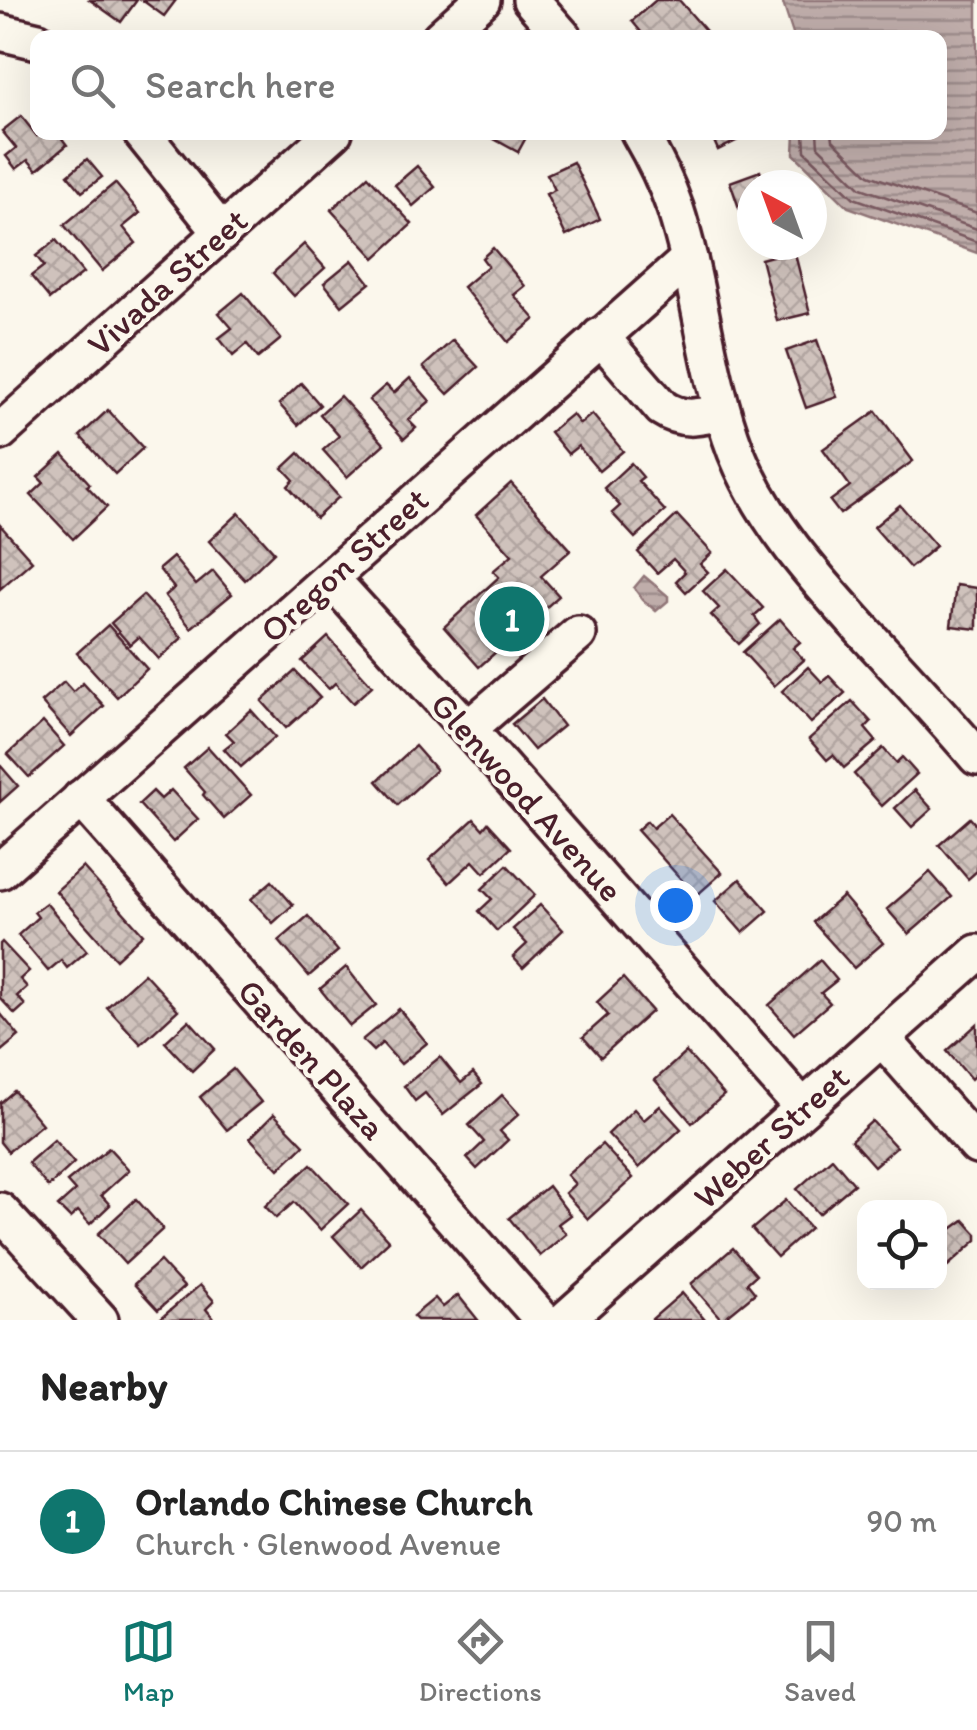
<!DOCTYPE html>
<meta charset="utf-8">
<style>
:root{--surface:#fff;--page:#f6f6f6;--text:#222;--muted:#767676;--line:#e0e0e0;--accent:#0f766e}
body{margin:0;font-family:Itim,sans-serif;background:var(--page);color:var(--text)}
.controls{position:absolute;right:30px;bottom:30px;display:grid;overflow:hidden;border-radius:20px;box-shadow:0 10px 40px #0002}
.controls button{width:90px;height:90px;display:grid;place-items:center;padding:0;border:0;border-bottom:2px solid var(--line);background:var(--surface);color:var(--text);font:50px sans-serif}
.compass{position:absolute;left:737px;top:170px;width:90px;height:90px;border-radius:50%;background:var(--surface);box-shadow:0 10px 40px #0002;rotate:319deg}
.you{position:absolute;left:675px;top:905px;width:35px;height:35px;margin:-25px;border:8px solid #fff;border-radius:50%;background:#1a73e8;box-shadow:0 0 0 15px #1a73e833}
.badge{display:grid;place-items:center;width:65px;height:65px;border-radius:50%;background:var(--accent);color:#fff;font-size:32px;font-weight:700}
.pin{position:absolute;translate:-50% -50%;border:5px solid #fff;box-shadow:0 2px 10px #0006}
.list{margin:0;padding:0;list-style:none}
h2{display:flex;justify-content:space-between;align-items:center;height:130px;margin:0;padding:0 40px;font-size:42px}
h2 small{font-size:32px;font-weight:400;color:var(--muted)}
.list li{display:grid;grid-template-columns:65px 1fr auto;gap:30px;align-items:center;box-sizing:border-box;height:140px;padding:0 40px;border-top:2px solid var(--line)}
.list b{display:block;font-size:38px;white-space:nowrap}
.list p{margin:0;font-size:32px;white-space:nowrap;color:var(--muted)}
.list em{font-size:32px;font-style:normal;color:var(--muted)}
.icon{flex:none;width:55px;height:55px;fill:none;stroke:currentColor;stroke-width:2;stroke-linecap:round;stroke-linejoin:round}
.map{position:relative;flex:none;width:977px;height:1320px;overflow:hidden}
.search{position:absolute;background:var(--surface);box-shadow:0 10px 40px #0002;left:30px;right:30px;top:30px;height:110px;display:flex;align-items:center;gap:25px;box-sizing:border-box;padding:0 35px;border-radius:20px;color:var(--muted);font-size:38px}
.sheet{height:270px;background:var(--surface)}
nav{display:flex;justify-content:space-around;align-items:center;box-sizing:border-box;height:140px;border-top:2px solid var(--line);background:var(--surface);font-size:28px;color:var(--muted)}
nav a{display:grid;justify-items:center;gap:5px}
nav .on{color:var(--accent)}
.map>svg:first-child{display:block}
.water{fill:url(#water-rules);stroke:#907477;stroke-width:2.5}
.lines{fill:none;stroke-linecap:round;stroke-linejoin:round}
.shore{stroke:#79585e;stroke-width:2.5}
.building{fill:url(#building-cross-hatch);stroke:#4a1f2b;stroke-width:2.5}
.minor-casing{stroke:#4a1f2b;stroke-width:42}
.minor{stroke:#fbf7ec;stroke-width:35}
.labels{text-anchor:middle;stroke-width:9;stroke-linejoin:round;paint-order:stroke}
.street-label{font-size:35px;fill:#4a1f2b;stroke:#fbf7ec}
</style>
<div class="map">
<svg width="977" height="1320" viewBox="0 0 977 1320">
<defs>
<pattern id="water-rules" width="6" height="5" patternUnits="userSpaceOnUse" patternTransform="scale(2.5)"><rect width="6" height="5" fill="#bfadaa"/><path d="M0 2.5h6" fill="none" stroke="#9d8c8b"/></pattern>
<pattern id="building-cross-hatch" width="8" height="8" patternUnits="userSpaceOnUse" patternTransform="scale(2.5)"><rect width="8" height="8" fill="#cfc2bc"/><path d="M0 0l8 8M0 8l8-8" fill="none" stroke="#b3a6a2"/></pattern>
</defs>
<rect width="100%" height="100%" fill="#fbf7ec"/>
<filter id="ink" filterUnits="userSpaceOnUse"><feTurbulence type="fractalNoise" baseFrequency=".01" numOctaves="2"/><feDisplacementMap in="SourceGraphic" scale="20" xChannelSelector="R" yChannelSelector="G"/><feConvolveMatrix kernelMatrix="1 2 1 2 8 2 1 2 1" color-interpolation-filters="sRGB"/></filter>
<g filter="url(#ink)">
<g class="water">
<path d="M782,0H977V253L848,207L794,154L795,133L940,132V38L794,37Z"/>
<path d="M644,576L668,596V601L656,611L643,600L634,588Z"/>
</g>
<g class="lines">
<g class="shore">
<path d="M804,132L805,151L854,198L977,242"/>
<path d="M817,132L818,146L861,188L977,229"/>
<path d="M832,132L833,140L869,175L977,213"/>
</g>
</g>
<g class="building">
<path d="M90,0H137L121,22Z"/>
<path d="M142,0H176L164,16Z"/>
<path d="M656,0H679L712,38H646L632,21Z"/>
<path d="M21,116L37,136L41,132H57L67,145L37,170L28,160L16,169L6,156L16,148L2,131Z"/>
<path d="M481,132H529L518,152Z"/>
<path d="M710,132H752V133L718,150Z"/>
<path d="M87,159L102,177L82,192L68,175Z"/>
<path d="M573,162L600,219L566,236L546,194L555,190L547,174Z"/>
<path d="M417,166L435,187L413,206L395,185Z"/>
<path d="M760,171L765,185H752V232L748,234L730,182Z"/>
<path d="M368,176L412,224L375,258L331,210Z"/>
<path d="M115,183L140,213L123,227L136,243L102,271L64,225Z"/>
<path d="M56,240L83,273L50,299L31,276L44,266L36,256Z"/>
<path d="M304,244L325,268L294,296L273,273Z"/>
<path d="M493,248L525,286L514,295L535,319L508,342L463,287L488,266L482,258Z"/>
<path d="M794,250L810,313L777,321L761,259Z"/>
<path d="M352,260L370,283L342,306L324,283Z"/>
<path d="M243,293L281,339L258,358L247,344L233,356L219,338L232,328L219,313Z"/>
<path d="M453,340L478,367L448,394L423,367Z"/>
<path d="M817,340L837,397L806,408L786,351Z"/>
<path d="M410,378L430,401L408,420L416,428L404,439L369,400L386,385L394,393Z"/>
<path d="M301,383L320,405L298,425L279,404Z"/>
<path d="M340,396L384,444L347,477L323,450L339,436L320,414Z"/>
<path d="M108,410L143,448L115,474L80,436Z"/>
<path d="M876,411L913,461L840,514L830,501L850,486L823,449Z"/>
<path d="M572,414L580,424L592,414L623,451L599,471L578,446L568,454L550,432Z"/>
<path d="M299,453L339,497L316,518L288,486L294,480L283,468Z"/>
<path d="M63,454L90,484L87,486L107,507L73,539L31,495L44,483L38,477Z"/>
<path d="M631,463L643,477L638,481L665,511L635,538L612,513L620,506L604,488Z"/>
<path d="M511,483L571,550L541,576L559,596L479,667L444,627L499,577L493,571L512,555L476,515Z"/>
<path d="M900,505L936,546L910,568L874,527Z"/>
<path d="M239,513L274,552L245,580L209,541Z"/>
<path d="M677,515L712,553L700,564L708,572L686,592L676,581L685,572L673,559L657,573L638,552Z"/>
<path d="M0,525L32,561L0,589Z"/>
<path d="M173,557L196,585L213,571L232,594L191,628L165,596L174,588L159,569Z"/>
<path d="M727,569L763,608L754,616L760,624L739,644L711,615L719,608L703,591Z"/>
<path d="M956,585L977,588V629L951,626Z"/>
<path d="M143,595L182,638L159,659L139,637L130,645L111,623Z"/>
<path d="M780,619L800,642L793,648L804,660L774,686L743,652Z"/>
<path d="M108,625L147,669L117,697L77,653Z"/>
<path d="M328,637L372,686L353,703L335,683L329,689L302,661Z"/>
<path d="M808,667L822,682L829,676L845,693L811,723L782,691Z"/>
<path d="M295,671L320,698L286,728L262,701Z"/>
<path d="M64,682L73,692L83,683L104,706L71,736L41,702Z"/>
<path d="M542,699L563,726L534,750L512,724Z"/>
<path d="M852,701L871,722L865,728L876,741L844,768L833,755L827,760L809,739Z"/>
<path d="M251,710L275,737L241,767L224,749L234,741L226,733Z"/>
<path d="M43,722L64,746L29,777L8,754Z"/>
<path d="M415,746L436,770L398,805L377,781Z"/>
<path d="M208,747L251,795L224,819L203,795L205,792L184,768Z"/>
<path d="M883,748L896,763L902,757L917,774L882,806L854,774Z"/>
<path d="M0,765L18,786L0,802Z"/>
<path d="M171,790L198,819L173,842L139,804L153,791L161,799Z"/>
<path d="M915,790L932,809L912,827L895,808Z"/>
<path d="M669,814L722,873L696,896L637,830L647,821L653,828Z"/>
<path d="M970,818L977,826V871L968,879L939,845Z"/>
<path d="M474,819L483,829L488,823L511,848L484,873L473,861L449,883L429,860Z"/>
<path d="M507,865L535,895L497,931L479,911L492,899L482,889Z"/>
<path d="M83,867L143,934L116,959L56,891Z"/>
<path d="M930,872L952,897L909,934L887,909Z"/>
<path d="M740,879L768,911L743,933L715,901Z"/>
<path d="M272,881L293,905L273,923L251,899Z"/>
<path d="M843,896L883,943L854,968L813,922Z"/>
<path d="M46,903L87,951L67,968L61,960L48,971L18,935L38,917L34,912Z"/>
<path d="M540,905L563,930L523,968L513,957L527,944L513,929Z"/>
<path d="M308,916L338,951L309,976L279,941Z"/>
<path d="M2,942L29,971L20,979L27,987L17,996L25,1005L15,1014L0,998V944Z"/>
<path d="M820,960L837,980L821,993L830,1003L794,1034L769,1005Z"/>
<path d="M346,967L376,1005L350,1026L320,989Z"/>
<path d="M144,973L178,1010L141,1044L107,1007Z"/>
<path d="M623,978L652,1011L601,1057L583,1037L608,1015L597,1002Z"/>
<path d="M399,1009L427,1043L401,1064L382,1043L373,1051L362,1040Z"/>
<path d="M0,1013L19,1036L0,1052Z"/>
<path d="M189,1020L215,1049L192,1071L165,1042Z"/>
<path d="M977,1024V1073L971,1079L947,1051Z"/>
<path d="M686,1052L724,1095L692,1123L655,1080Z"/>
<path d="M440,1057L461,1083L473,1073L482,1084L443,1115L425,1093L415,1101L404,1086Z"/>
<path d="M233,1069L261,1102L227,1130L200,1097Z"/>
<path d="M14,1091L42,1124L8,1152L0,1142V1103Z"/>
<path d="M502,1095L519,1114L500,1131L508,1140L477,1169L467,1158L484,1142L469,1125Z"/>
<path d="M660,1106L681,1129L639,1168L608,1134L634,1109L644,1120Z"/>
<path d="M274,1114L304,1145L279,1169L250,1138Z"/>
<path d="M872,1121L896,1147L874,1166L851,1140Z"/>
<path d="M54,1140L74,1163L48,1187L28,1163Z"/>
<path d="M602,1144L633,1178L588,1219L565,1193L575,1184L567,1175Z"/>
<path d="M109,1148L129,1170L101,1195L110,1205L90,1224L78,1211L70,1218L58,1206L75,1191L67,1182Z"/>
<path d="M832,1158L854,1184L819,1214L797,1189Z"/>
<path d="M311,1164L348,1204L320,1230L294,1202L276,1218L265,1206Z"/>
<path d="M548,1186L570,1215L558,1224L566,1234L540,1256L509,1218Z"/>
<path d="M136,1199L163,1229L125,1264L98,1234Z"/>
<path d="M786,1200L810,1228L777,1257L752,1229Z"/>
<path d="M361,1210L389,1241L361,1267L333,1236Z"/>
<path d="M964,1220L977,1234V1240L940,1273V1226L946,1233Z"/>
<path d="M733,1248L756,1275L747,1283L755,1293L722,1320L691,1284Z"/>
<path d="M160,1261L184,1287L158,1310L134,1284Z"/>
<path d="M200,1285L214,1301L206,1309L215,1320H163L161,1318Z"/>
<path d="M682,1293L705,1320H652V1319Z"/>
<path d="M458,1295L478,1320H417L413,1316L435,1298L443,1307Z"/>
</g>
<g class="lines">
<defs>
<g id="minor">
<path d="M531,0L564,38"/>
<path d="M0,32L38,41"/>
<path d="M440,38L482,0"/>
<path d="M141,132L222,233"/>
<path d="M639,132C653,156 666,182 675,208C701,288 706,374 736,452C764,522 815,578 864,632C902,673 940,714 977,757"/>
<path d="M600,336L662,408C683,422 700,417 722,412"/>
<path d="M0,432L334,132"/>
<path d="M330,578L468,729L803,1108"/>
<path d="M468,729L578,634"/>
<path d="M81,798L543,1320"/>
<path d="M0,871L689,259"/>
<path d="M882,1038L977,1146"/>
<path d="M0,1211L100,1320"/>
<path d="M565,1320L977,953"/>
</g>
</defs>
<use href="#minor" class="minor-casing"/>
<use href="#minor" class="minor"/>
</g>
</g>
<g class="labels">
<g class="street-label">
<text transform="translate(167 282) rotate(-42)" y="12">Vivada Street</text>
<text transform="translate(344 565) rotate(-42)" y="12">Oregon Street</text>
<text transform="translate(527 797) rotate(48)" y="12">Glenwood Avenue</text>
<text transform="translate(312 1059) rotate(48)" y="12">Garden Plaza</text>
<text transform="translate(771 1137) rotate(-42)" y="12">Weber Street</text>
</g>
</g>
</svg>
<div class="controls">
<button><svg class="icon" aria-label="locate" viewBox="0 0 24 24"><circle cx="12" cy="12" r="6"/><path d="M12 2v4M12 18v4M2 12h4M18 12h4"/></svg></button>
</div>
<svg class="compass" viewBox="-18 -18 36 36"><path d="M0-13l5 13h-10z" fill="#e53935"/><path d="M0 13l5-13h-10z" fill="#767676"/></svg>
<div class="you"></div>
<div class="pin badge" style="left:512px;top:619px">1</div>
<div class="search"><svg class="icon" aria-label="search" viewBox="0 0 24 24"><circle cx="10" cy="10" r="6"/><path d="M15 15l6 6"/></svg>Search here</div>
</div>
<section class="sheet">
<h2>Nearby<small></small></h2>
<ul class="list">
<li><span class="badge">1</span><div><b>Orlando Chinese Church</b><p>Church · Glenwood Avenue</p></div><em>90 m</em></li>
</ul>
</section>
<nav>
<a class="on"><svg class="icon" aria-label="map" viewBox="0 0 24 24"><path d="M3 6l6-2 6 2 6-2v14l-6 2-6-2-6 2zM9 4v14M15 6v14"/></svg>Map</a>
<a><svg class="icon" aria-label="directions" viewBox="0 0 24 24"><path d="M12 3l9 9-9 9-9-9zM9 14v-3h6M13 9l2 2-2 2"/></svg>Directions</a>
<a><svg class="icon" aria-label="saved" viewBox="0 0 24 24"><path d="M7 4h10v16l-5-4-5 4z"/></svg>Saved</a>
</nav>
